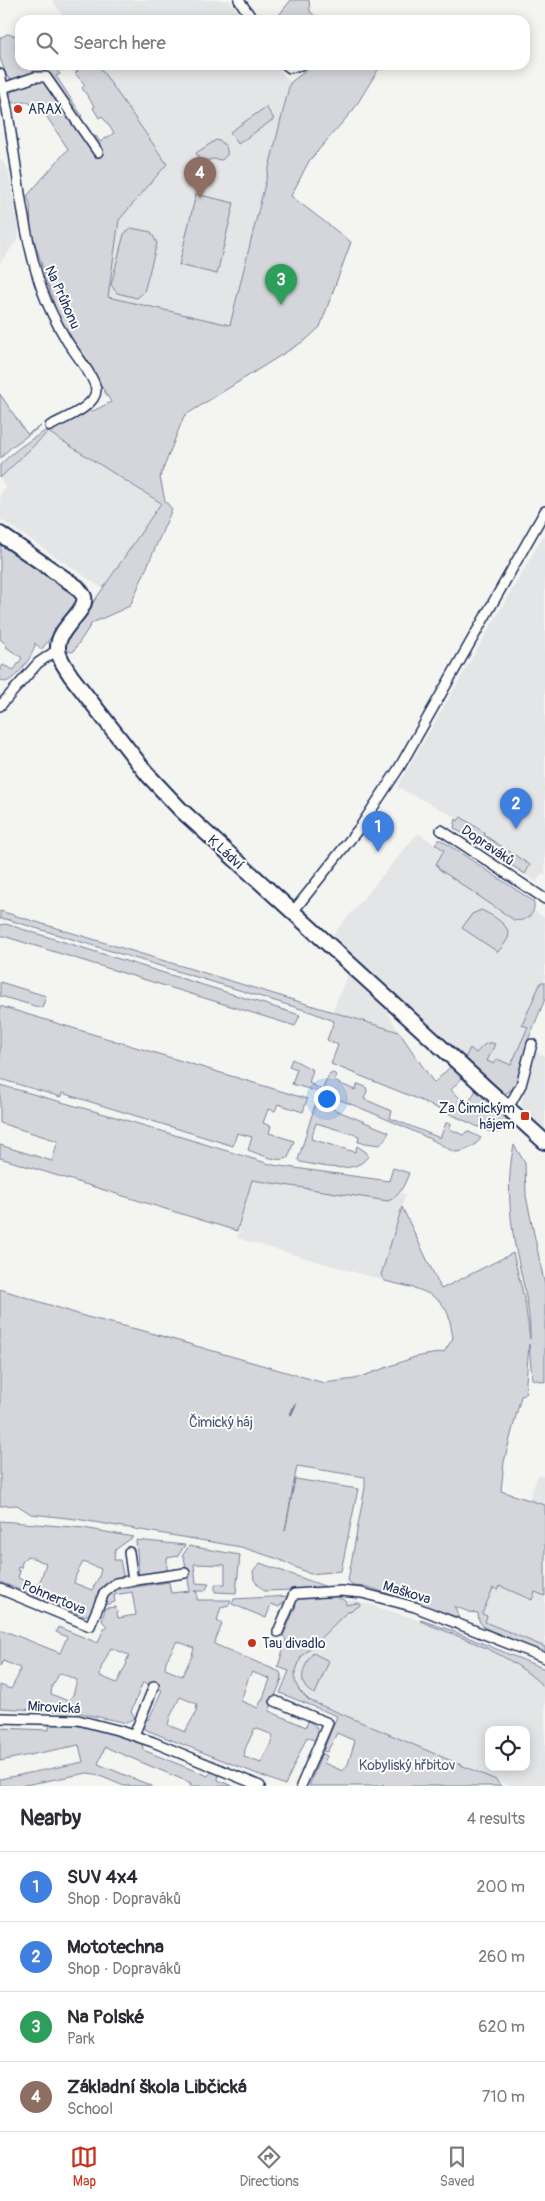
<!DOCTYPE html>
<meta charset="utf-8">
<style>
:root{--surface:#fff;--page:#f2f2f3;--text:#2b2b33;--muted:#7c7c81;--line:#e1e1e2;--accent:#c8321e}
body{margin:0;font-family:Pangolin,sans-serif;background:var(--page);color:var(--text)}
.controls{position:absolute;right:15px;bottom:15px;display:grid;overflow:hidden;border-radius:10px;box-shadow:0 2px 12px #0003}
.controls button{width:45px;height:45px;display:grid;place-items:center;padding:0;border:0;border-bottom:1px solid var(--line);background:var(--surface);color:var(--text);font:25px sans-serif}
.you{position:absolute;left:326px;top:1098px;width:18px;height:18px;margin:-12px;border:4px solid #fff;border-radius:50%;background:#1a73e8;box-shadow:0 0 0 8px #1a73e833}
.badge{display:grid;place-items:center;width:32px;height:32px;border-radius:50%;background:var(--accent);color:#fff;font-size:16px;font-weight:700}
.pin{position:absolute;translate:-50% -41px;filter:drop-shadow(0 1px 2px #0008)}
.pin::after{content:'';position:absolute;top:26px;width:18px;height:15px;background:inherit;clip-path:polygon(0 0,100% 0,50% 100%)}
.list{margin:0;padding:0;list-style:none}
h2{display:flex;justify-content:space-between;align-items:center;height:65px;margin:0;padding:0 20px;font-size:21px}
h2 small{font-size:16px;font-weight:400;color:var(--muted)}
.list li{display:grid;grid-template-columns:32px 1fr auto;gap:15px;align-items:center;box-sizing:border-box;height:70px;padding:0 20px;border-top:1px solid var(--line)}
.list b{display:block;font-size:19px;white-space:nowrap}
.list p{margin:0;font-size:16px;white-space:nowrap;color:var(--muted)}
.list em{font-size:16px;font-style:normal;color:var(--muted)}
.icon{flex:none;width:28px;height:28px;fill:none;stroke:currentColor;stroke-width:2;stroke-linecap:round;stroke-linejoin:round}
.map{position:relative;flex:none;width:545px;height:1786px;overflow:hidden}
.search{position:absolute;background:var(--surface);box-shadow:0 2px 12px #0003;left:15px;right:15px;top:15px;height:55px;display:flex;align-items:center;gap:12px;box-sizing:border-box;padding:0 18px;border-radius:15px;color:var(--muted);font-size:19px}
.sheet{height:345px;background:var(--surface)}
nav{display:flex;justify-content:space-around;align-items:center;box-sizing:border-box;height:70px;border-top:1px solid var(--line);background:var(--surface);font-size:14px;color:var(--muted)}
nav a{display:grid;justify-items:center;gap:2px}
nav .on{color:var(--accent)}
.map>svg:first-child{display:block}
.built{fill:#e4e5e6;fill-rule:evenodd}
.green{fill:#d4d6db;stroke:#78829c;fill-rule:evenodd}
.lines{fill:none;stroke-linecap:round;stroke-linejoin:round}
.stream{stroke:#717c98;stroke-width:2.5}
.street-casing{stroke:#1b2f5e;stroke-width:12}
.secondary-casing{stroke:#1b2f5e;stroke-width:18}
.street{stroke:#fdfcf7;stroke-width:9}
.secondary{stroke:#fdfcf7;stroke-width:14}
.poi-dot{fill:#c8321e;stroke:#fdfcf7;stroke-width:2}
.labels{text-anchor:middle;stroke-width:4;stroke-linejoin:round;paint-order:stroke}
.poi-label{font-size:14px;fill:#1b2f5e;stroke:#fdfcf7;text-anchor:start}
.street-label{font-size:14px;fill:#1b2f5e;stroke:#fdfcf7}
.park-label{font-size:14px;fill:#49597d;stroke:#fdfcf7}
</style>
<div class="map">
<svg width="545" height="1786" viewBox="0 0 545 1786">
<rect width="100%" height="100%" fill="#f4f4f1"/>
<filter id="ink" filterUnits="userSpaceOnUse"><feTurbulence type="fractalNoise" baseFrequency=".02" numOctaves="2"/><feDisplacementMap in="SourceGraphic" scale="10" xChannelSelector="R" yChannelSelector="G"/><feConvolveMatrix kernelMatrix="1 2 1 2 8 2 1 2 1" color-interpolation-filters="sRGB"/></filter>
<g filter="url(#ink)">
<g class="built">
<path d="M52,0H229L244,20H66Z"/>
<path d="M98,65H276L290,83L230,325L108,297L119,220L167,164Z"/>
<path d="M0,159L8,169L19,231L18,239L0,263Z"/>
<path d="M47,432L161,503L102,588L0,519V495L5,487L0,478Z"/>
<path d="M545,533V874L542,873L536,882L454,828L456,817L397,787Z"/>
<path d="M418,833L545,918V999L528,1040L519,1084L509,1093L505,1094L332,936Z"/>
<path d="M349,972L380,1000L399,1032L332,1012Z"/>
<path d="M533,1051L545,1056V1131L520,1108Z"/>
<path d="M253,1177L406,1194L381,1275L385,1281L237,1238Z"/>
<path d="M538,1475L545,1477V1505L529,1500Z"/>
<path d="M545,1585V1653L485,1628L479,1621L478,1615L482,1614L493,1588L500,1586Z"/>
<path d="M355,1600L450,1630L545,1669V1786H510L385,1734L297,1693L292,1672L307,1643L346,1601ZM489,1730H526V1767H489Z"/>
</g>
<g class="green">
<path d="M291,0H309L310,11L318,20H275Z"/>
<path d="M7,34L16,36L17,43L15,47L20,55V65H58L55,67L60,74L56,76L82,116L79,118L93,138L96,136L100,142L114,133L102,116L99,118L93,108L95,107L82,88L85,85L75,73L78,71L74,65H98L167,164L119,220L108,297L230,325L290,83L313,65H381L354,109L309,161L291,196L351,242L320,327L307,339L184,416L160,477L165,501L172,509L130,606L92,623L73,652L61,650L161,503L48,432L0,478V465C24,439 58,425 88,408L91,412L111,402L57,314L31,230L30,204L27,196L68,149L47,117L28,102L9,103L8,96L16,88L14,80L7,77L0,58V38Z"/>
<path d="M266,107L274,119L238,144L230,132Z"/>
<path d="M216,140C224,142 228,147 227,155L222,160L213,159L201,162L196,153Z"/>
<path d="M196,194L234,203L217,274L179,265Z"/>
<path d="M131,228L151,232L157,243L144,292L137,298L117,293L111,285L124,234Z"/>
<path d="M0,394L27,434L41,426L10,448L0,459Z"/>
<path d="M0,544L71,590L78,603L41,650L35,643C35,654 16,680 5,682L0,680V669L3,665L14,670L22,658L6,647L7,645L0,639Z"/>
<path d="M461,817L485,833L484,835L530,865L525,874L454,828L456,819L458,821Z"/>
<path d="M438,840H441L533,901C538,913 525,923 514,920L439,869L436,864L444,850L435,844Z"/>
<path d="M481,910C490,914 513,926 508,938C506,943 501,948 498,952L462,928L472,914Z"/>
<path d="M0,911L399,1032L434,1083L452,1065L507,1116L506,1128C500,1134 493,1133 485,1130L413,1097L331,1064L338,1045L327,1040L334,1021L311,1012L6,919H0ZM463,1077L476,1090L469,1102L464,1098L462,1100L451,1090Z"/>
<path d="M5,924L9,925L300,1015L295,1026L0,935V925Z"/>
<path d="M0,982L46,996L42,1008L0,996Z"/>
<path d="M541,982H545V999L528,1040L519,1084L505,1094L465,1058L470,1048L476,1053C482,1047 486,1040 495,1044L487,1061L494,1064L497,1059L511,1065L528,1027L522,1025Z"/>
<path d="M0,1006L307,1099L303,1112L278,1104L275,1111L268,1109L263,1123L271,1126L269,1133L294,1141L288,1158C278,1163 259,1154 248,1150L252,1137L237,1133L233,1146L62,1093L61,1097L0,1079Z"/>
<path d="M292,1059L313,1070L309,1083L322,1090L329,1075L333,1073L336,1075L334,1081L355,1090L358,1084L366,1087L367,1091L364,1099L392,1111L390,1118L440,1138L446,1123H451L450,1129L463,1135L467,1131L481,1138C476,1146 465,1152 455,1152C452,1152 434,1140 428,1138C385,1118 339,1097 292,1084L297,1069L289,1066Z"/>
<path d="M0,1085L119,1118L273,1165L389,1181L393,1168L409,1173C405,1183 400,1197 388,1201L252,1180L237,1231L0,1158V1145L52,1161L58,1141L0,1123Z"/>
<path d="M316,1102L389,1132L384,1141L380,1145L358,1142L359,1136L316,1123L311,1139L355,1152L357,1146L366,1152L368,1156C357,1176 318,1165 300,1162L298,1160Z"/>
<path d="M514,1145L525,1163L526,1196L545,1286V1382L532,1379L529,1344L525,1395L521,1396L504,1462L501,1491L545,1505V1596L535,1592L532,1600L500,1586L498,1590L493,1588L482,1614L487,1616L485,1622L545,1647V1653L485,1628L479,1621L478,1613L469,1612L454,1606L460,1618L368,1587L352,1586L348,1580L365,1487V1477L297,1466L285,1531L295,1479L358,1489L341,1571L310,1574L278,1559L241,1547L76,1519L31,1514L17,1505L0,1506V1289L87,1317L144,1331L324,1383L355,1379L415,1357L444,1352L453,1338C451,1329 450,1315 445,1308C433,1289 404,1286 385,1281L381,1275L402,1207L441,1289L513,1253L525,1302L530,1339C531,1306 520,1273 514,1240C509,1210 507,1175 514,1145Z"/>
<path d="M0,1521L84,1528L133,1537L115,1550L114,1560H120L124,1579C117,1580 110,1580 104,1585C92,1597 101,1618 77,1616V1613L0,1582ZM27,1556L46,1563L41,1579L36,1586L18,1578L20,1571L17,1570L18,1567L21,1568L22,1562ZM83,1562L101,1569L99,1577L92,1590L74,1583L76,1575Z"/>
<path d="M136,1540L185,1545L178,1556L167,1558V1572L139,1576Z"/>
<path d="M189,1546L240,1555L236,1593L215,1592V1584H225V1565L194,1564L196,1583L209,1584L205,1591H194L197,1592V1600H231L229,1605L221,1607L217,1621L222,1624L214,1644L280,1672L282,1679L269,1711L306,1727L308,1721C317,1725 320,1732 316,1741L307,1737L285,1785L144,1729L142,1720L149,1719L162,1690L143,1682L131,1712L135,1717L127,1723L75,1712L0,1708V1685L11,1689L18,1676L20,1668L3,1661L0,1666V1629L60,1653L67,1637L56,1632L58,1627L98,1643L104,1628H106L107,1626L102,1621L105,1608L116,1607L118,1618L136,1615L132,1592L114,1595L115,1602L105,1605L109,1594L114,1590L169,1582L171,1593L190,1591L184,1557L182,1556ZM177,1641L194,1648L192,1656L182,1676L165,1669L166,1661ZM111,1648L129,1655L126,1662L127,1663L117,1683L100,1676L101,1668ZM252,1672L270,1679L262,1701H261L258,1708L241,1701L248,1679ZM60,1673L77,1680L73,1695L68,1701L51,1694L52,1686ZM180,1697L197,1704L196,1712L185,1732L168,1725L170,1717ZM255,1728L273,1735L271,1743L261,1763L244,1757L245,1749Z"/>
<path d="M260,1563L327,1587L326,1589L264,1591L254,1580L253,1571Z"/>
<path d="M329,1594L346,1601V1605L357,1603L361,1605L346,1613L301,1657L294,1676L296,1684L299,1690L309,1700L496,1780L501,1786H383V1784L382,1786H309L322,1753L327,1756L324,1763L343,1771L348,1764L355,1741L337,1733L327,1752L323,1751L337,1716L280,1693L289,1671L278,1667L286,1639L283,1636L295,1608L297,1596Z"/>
<path d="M289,1596L279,1607L271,1604L266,1618L232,1604L234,1599Z"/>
<path d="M421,1620L450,1630L545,1669V1688C509,1652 466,1640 420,1621Z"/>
<path d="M313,1653L329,1661L315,1694C295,1687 303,1665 313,1653Z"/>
<path d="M49,1722L87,1727L142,1742L143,1750L208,1776L213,1770L219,1773L218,1780L232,1786H190L191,1783L105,1747L98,1764L152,1786H124L95,1774L87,1773L20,1786H0V1779L83,1762L79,1745L0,1761V1728L49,1730Z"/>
</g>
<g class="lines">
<path class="stream" d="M291,1414L295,1405"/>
<defs>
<g id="street">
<path d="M239,0L253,20"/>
<path d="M286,65L290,68L301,65"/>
<path d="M0,74C17,146 18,221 42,290C48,307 58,326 67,341C74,352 96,379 96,390C96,407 62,419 50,426"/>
<path d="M3,88L35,77H46L98,152"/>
<path d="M0,706L38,663L57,650"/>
<path d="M441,830L545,899"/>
<path d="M292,913L360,827L399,768L545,511"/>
<path d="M508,1108L521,1085L532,1044"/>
<path d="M129,1552L133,1581"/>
<path d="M0,1589L90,1626L104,1593L116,1583L185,1573"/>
<path d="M278,1632L294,1594L341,1591L362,1593L415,1607L545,1658"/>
<path d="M275,1701L328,1723L301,1786"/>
<path d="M0,1718L78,1720L117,1730L153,1742L260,1786"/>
<path d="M134,1735L154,1686"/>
</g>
<path id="secondary" d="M0,534L77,587C79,590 83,594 84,597C88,611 57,628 58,648C58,658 66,668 71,676L148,775L180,809L545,1142"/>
</defs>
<use href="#street" class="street-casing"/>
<use href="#secondary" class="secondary-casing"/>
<use href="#street" class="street"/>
<use href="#secondary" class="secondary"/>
</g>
</g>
<g class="poi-dot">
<circle cx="18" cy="109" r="5"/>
<rect x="520" y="1111" width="10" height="10" rx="2.5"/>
<circle cx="252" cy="1643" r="5"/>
</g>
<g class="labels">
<g class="poi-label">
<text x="28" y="114">ARAX</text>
<text x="515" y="1113" text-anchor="end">Za Čimickým<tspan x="515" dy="16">hájem</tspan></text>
<text x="262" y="1648">Tau divadlo</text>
</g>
<g class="street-label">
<text transform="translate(63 297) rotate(66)" y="5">Na Průhonu</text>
<text transform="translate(488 845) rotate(34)" y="5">Dopraváků</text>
<text transform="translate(226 852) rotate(43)" y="5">K Ládví</text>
<text transform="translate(407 1592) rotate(17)" y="5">Maškova</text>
<text transform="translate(54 1597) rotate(23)" y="5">Pohnertova</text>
<text transform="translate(54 1707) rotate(3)" y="5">Mirovická</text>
</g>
<g class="park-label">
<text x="221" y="1427">Čimický háj</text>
<text x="407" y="1770">Kobyliský hřbitov</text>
</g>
</g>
</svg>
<div class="controls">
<button><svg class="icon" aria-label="locate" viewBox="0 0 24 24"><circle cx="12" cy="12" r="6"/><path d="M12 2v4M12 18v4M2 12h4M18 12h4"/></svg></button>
</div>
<div class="you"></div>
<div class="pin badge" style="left:378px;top:852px;background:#3f7fe0">1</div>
<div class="pin badge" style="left:516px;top:829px;background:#3f7fe0">2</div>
<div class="pin badge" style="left:281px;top:305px;background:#2e9e5b">3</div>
<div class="pin badge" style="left:200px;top:198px;background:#8d6e63">4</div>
<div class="search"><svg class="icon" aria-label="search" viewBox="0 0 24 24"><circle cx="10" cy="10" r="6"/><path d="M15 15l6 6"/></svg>Search here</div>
</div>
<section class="sheet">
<h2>Nearby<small>4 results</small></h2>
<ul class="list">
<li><span class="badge" style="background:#3f7fe0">1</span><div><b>SUV 4x4</b><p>Shop · Dopraváků</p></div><em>200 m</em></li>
<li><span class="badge" style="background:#3f7fe0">2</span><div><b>Mototechna</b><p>Shop · Dopraváků</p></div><em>260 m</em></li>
<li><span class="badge" style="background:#2e9e5b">3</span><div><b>Na Polské</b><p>Park</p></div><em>620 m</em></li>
<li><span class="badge" style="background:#8d6e63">4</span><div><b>Základní škola Libčická</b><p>School</p></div><em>710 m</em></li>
</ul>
</section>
<nav>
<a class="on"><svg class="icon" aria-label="map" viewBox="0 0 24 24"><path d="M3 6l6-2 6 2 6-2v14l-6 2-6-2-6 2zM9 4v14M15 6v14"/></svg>Map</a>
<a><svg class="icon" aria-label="directions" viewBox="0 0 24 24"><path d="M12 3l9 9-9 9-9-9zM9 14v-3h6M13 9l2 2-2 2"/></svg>Directions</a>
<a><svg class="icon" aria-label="saved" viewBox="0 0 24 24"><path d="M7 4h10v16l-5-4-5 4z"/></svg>Saved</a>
</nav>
